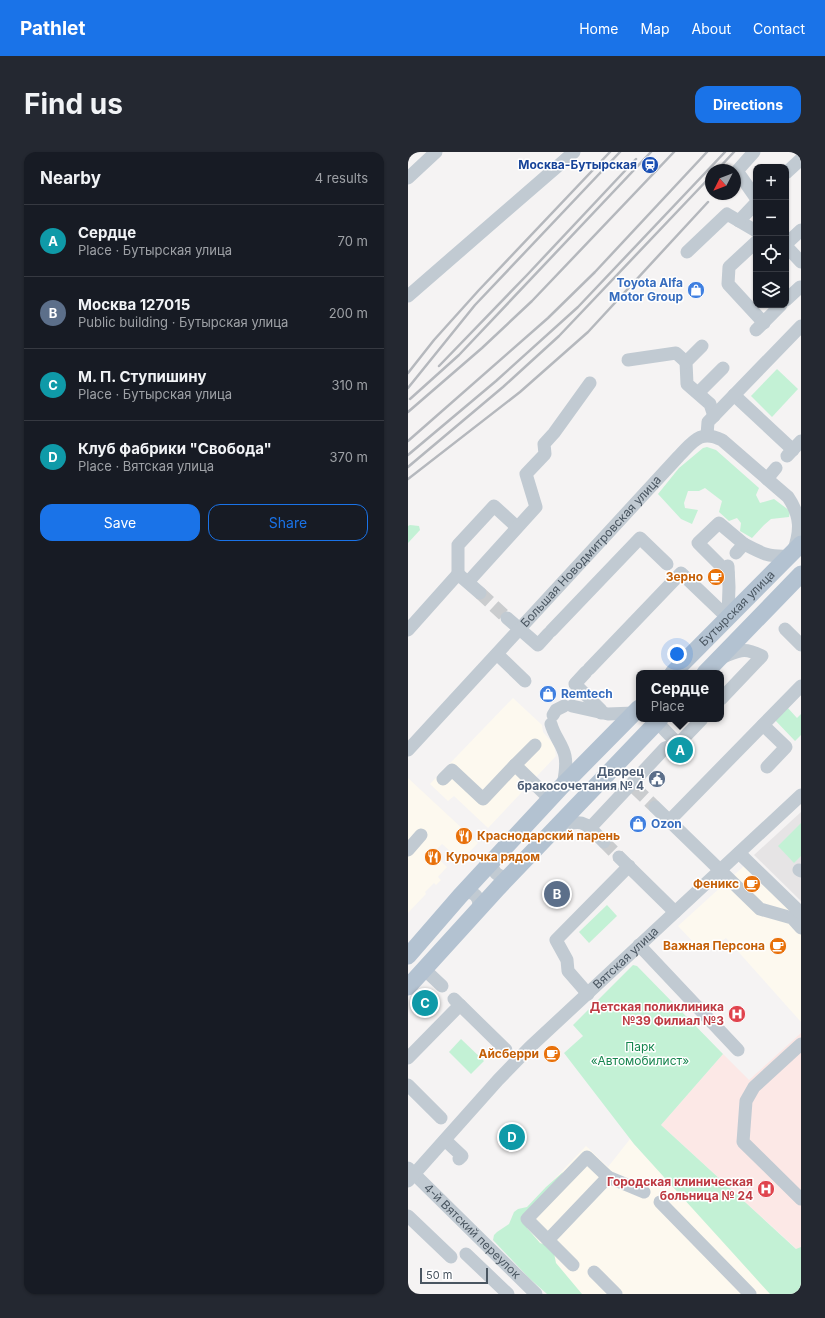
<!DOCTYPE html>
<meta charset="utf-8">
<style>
:root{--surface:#171b24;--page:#242831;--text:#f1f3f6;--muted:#9ea1a6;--line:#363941;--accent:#1a73e8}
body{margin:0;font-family:Inter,sans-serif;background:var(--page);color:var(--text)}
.controls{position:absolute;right:12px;top:12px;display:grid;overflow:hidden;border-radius:8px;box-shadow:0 1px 3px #0004}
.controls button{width:36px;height:36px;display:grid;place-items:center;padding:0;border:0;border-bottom:1px solid var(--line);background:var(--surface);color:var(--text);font:20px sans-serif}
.compass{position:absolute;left:297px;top:12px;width:36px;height:36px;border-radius:50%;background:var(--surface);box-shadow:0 1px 3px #0004;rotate:228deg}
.scale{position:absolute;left:12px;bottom:10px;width:68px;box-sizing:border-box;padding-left:4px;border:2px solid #4a5661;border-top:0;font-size:11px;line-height:14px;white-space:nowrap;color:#4a5661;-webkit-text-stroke:3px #fff;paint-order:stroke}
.you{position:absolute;left:269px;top:502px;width:14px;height:14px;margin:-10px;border:3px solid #fff;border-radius:50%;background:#1a73e8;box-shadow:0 0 0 6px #1a73e833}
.badge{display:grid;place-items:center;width:26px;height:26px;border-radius:50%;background:var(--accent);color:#fff;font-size:13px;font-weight:700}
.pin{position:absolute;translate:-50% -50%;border:2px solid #fff;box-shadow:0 1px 4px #0006}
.popup{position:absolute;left:228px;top:518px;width:88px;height:52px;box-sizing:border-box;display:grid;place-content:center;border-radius:8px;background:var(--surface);filter:drop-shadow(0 1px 3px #0005);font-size:13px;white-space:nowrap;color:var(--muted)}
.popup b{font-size:15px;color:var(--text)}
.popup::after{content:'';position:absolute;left:50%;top:100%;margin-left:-8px;border:8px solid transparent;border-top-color:var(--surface)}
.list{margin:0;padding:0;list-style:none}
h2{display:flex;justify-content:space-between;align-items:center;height:52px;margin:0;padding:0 16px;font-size:17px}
h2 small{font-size:13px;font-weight:400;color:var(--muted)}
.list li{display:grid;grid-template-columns:26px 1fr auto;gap:12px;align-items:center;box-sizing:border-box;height:72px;padding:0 16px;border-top:1px solid var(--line)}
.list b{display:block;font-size:15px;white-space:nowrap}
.list p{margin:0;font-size:13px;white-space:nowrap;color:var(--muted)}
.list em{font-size:13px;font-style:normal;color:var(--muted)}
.actions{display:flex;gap:8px;padding:12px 16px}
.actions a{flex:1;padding:9px 0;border:1px solid var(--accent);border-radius:12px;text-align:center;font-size:14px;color:var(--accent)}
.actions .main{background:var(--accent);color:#fff}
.icon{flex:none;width:22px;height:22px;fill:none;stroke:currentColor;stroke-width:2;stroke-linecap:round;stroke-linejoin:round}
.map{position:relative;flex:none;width:393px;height:1142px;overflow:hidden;border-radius:12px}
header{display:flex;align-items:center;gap:24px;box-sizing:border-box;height:56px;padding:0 20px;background:var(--accent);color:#fff}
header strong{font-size:19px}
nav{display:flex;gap:22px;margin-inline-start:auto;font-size:14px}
.intro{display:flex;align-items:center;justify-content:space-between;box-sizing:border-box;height:96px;padding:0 24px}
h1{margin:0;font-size:28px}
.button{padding:10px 18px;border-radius:12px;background:var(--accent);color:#fff;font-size:14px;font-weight:700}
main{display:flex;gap:24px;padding:0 24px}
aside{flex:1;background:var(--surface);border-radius:12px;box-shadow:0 1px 3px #0004}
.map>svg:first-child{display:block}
.commercial{fill:#fdf9ef}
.education{fill:#e6e4e5}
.medical{fill:#fce8e6}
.green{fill:#c3f1d5}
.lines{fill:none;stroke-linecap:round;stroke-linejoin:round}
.minor-tunnel{stroke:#caccce;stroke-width:13;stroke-dasharray:13 6;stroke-linecap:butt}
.minor{stroke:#c1cad2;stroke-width:13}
.major{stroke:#b3c2d1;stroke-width:17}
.rail{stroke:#b5b8bd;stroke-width:2.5}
.labels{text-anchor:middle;stroke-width:3;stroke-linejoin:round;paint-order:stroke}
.transit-label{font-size:12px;font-weight:bold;fill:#164399;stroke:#fff;text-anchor:end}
.shop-label{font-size:12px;font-weight:bold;fill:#366cbe;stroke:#fff;text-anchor:start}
.street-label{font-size:12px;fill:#4a5661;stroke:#fff}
.food-label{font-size:12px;font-weight:bold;fill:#c56008;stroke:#fff;text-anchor:end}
.service-label{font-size:12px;font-weight:bold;fill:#4e5e75;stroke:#fff;text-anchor:end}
.health-label{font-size:12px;font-weight:bold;fill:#be3a42;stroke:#fff;text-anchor:end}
.park-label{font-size:12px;fill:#17864f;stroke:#fff}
</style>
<header>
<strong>Pathlet</strong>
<nav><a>Home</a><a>Map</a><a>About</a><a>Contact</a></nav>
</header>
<div class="intro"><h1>Find us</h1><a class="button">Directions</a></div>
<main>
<aside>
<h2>Nearby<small>4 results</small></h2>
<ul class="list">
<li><span class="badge" style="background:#0f9aa8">A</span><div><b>Сердце</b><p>Place · Бутырская улица</p></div><em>70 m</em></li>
<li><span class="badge" style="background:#5c6f8a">B</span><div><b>Москва 127015</b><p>Public building · Бутырская улица</p></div><em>200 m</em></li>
<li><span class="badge" style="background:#0f9aa8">C</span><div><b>М. П. Ступишину</b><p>Place · Бутырская улица</p></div><em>310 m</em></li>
<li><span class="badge" style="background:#0f9aa8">D</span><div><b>Клуб фабрики &quot;Свобода&quot;</b><p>Place · Вятская улица</p></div><em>370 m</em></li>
</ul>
<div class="actions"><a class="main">Save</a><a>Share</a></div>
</aside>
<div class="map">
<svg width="393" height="1142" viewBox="0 0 393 1142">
<rect width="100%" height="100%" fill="#f5f3f3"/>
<g class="commercial">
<path d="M105,546L134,573L135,580L146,593L148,604L80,676L46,644L40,649L22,632Z"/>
<path d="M0,626L70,691L53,709L34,692L25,701L39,715L30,725L33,728L28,733L26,731L17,740L18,742L0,761Z"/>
<path d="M336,714L393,770V870L318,786L311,791L290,795L270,774Z"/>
<path d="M222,987L226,992L363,1142H144L89,1087L178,994L200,1015Z"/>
</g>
<path class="education" d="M393,660V749L346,703Z"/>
<path class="medical" d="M393,881V1101L253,973L315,902L341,928Z"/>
<g class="green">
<path d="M369,217L390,237L364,265L343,244Z"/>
<path d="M299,295L308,298L351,336L348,343L352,351L366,347L382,359L381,365L363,367L356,373L344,386L332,379L333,371L329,366L321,369L311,360L314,349L297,336L291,339H280L276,351L277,356L290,358L284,372L273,367L250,342L271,316L295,296Z"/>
<path d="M2,373L11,374L12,378L0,391V374Z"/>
<path d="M379,555L389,566L393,562V583L387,589L366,567Z"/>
<path d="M393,671V704L386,711L370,694Z"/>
<path d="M199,753L209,764L181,791L171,780Z"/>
<path d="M225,813L229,814L315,902L253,973L388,1097L393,1095V1142H362L226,992L156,901L175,884L165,873Z"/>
<path d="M53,887L76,909L63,922L41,900Z"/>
<path d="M155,1020L119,1076L132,1091L141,1094L145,1096L148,1111L174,1142H139L121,1126L85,1088L86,1083L89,1080L101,1072L106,1060L110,1057L119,1055L138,1035Z"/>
</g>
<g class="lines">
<g class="minor-tunnel">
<path d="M72,441L99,466"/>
<path d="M227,636L247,655"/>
<path d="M196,690L211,705"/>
</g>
<g class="minor">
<path d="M346,0L329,19L348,46"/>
<path d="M378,21L393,7"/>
<path d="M0,26L28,0"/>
<path d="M348,51L331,69L348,79"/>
<path d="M348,90L321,115L320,132L356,171"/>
<path d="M378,92L393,78"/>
<path d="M378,94L393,110"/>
<path d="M279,100L319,62L331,69"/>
<path d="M0,144L166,0"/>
<path d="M378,148L392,135"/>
<path d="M348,178L373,153"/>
<path d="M294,194L278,210L279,232L302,252L306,264"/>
<path d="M220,208L268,201L278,210"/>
<path d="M290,241L315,216"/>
<path d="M326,243L385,298"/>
<path d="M299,283L300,270L393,174"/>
<path d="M379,304L393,289"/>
<path d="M359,327L368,316"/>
<path d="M328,401L336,392C355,402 360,405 381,404"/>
<path d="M320,414L321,435L320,464"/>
<path d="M320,421L290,391L311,371L336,392"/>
<path d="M50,422V393L86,354L109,375"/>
<path d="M60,430L128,355L118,322L137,302L136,292L146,281L182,231"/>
<path d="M99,466L130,493L140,482"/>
<path d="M377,477L393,493"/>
<path d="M0,478L50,422L72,441"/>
<path d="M143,479L232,386L259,412"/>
<path d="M89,502L117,529"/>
<path d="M181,517L273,421L319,465"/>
<path d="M178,520L167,532L193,558V561"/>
<path d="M313,547L354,504C336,495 333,498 315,505"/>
<path d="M164,554L200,562L226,561"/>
<path d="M145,563L148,558L156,554"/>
<path d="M249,570L270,592"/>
<path d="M143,572C146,584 155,593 157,604C159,614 157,623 155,633"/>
<path d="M355,573L378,595L359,615"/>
<path id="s1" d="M0,598L271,304C285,290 292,277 314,288L380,345C393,364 393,379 385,400"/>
<path d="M107,613L127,593"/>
<path d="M35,627L44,618L75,647L107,613L142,647"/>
<path d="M247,655L352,757L384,766L393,776"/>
<path d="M261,669L393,534"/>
<path d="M149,676C176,665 177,671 196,690"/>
<path d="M182,676L257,596L270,592L294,567"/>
<path d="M0,698L13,683"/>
<path d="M331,701L393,761"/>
<path d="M87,705L84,712C85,720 89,724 97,725L104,721"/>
<path d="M211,705L267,760"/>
<path d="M391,718L393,719"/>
<path d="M52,744C64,734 76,747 68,760"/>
<path d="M231,793L330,898"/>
<path d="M16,817L34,834"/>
<path d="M180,842L160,819L159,808L148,788L221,714"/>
<path d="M52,853L98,898"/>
<path d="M393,892L346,935L338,949L335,990L393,1047"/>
<path d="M0,906L52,853L46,847"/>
<path d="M0,933L33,966"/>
<path d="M37,988L54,1004L51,1007"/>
<path id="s2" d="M0,1016L128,1142"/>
<path id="s3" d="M0,1029L90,928L122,895L393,643"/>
<path d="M252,1050L342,1142"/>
<path d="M0,1064L43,1105"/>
<path d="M140,1088L119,1067L179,1005L200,1025"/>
<path d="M58,1102L100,1142"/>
<path d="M165,1113L140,1088L200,1025L236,1040"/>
<path d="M186,1120L208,1142"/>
</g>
<g class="major">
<path id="s4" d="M265,521L393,392"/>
<path d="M297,521L393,422"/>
<path d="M0,804L52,744L155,633L231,556"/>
<path d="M0,835L90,736L252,567"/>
</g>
<g class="rail">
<path d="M309,18L326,0"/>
<path d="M31,214L119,123L228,7"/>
<path d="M0,221L26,188L71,138L202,0"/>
<path d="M0,236L67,153L212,0"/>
<path d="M2,247L51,203L243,0"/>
<path d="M0,260L74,196L124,149L266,0"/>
<path d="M0,289L140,166L187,120L299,0"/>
<path d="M0,303L88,229L170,155L317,0"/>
<path d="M0,315L95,235L151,184L303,24"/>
<path d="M0,327L112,240L180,180L300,50"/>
</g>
</g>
<defs>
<symbol id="station-disc" viewBox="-11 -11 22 22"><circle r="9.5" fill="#1a4fb4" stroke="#fff"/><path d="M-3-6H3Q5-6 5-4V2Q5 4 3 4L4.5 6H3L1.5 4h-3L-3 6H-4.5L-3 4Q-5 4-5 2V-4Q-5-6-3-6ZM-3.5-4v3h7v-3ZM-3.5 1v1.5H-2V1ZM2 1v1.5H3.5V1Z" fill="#fff"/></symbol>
<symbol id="shop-disc" viewBox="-11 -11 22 22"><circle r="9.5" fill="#3f7fe0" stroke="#fff"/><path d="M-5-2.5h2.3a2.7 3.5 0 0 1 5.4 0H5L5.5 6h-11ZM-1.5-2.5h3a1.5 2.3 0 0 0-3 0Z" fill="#fff"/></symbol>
<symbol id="cafe-disc" viewBox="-11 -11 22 22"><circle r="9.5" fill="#e8710a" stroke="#fff"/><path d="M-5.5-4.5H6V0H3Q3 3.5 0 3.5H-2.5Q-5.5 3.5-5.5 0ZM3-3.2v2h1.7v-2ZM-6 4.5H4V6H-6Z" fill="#fff"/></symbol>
<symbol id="civic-disc" viewBox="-11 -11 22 22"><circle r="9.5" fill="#5c6f8a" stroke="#fff"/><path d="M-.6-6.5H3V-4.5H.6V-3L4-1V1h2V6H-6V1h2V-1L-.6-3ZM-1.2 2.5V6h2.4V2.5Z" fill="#fff"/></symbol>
<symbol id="restaurant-disc" viewBox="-11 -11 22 22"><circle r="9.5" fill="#e8710a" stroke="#fff"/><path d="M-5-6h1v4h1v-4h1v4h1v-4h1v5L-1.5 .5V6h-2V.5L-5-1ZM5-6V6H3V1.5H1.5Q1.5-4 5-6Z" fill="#fff"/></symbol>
<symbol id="hospital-disc" viewBox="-11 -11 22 22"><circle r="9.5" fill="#e0444e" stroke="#fff"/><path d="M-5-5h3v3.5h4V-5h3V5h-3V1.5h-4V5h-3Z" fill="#fff"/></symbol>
</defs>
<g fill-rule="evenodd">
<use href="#station-disc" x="232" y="3" width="20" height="20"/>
<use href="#shop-disc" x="278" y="128" width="20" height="20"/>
<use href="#cafe-disc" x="298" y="415" width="20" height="20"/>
<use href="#shop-disc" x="130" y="532" width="20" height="20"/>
<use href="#civic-disc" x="239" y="617" width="20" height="20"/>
<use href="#shop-disc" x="220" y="662" width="20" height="20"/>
<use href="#restaurant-disc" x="46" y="674" width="20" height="20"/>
<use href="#restaurant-disc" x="15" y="695" width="20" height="20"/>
<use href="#cafe-disc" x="334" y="722" width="20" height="20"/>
<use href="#cafe-disc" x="360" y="784" width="20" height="20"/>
<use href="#hospital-disc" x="319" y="852" width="20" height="20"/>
<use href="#cafe-disc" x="134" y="892" width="20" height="20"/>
<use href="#hospital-disc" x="348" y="1027" width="20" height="20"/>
</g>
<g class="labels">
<g class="transit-label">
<text x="229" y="17">Москва-Бутырская</text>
</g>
<g class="shop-label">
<text x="275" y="135" text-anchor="end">Toyota Alfa<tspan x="275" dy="14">Motor Group</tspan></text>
<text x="153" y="546">Remtech</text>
<text x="243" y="676">Ozon</text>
</g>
<g class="street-label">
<text dy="4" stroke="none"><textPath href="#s1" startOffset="270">Большая Новодмитровская улица</textPath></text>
<text dy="4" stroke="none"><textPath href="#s4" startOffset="91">Бутырская улица</textPath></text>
<text dy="4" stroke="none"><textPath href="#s3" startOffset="312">Вятская улица</textPath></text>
<text dy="4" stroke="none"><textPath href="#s2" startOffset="90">4-й Вятский переулок</textPath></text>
</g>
<g class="food-label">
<text x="295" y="429">Зерно</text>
<text x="69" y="688" text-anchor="start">Краснодарский парень</text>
<text x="38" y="709" text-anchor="start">Курочка рядом</text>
<text x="331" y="736">Феникс</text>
<text x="357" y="798">Важная Персона</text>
<text x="131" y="906">Айсберри</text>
</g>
<g class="service-label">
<text x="236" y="624">Дворец<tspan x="236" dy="14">бракосочетания № 4</tspan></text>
</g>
<g class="health-label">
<text x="316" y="859">Детская поликлиника<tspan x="316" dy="14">№39 Филиал №3</tspan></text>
<text x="345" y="1034">Городская клиническая<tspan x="345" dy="14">больница № 24</tspan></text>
</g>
<g class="park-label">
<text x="232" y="899">Парк<tspan x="232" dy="14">«Автомобилист»</tspan></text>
</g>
</g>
</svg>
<div class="controls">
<button>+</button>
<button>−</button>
<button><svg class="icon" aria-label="locate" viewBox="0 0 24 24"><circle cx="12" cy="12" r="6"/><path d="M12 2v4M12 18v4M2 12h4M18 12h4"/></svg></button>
<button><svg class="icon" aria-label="layers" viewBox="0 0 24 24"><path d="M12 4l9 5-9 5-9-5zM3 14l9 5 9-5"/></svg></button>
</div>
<svg class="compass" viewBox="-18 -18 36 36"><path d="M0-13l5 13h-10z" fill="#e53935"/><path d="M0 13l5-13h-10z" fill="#9ea1a6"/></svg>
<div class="scale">50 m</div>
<div class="you"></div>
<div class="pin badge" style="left:272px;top:598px;background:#0f9aa8">A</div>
<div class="popup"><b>Сердце</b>Place</div>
<div class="pin badge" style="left:149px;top:742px;background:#5c6f8a">B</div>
<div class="pin badge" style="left:17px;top:851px;background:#0f9aa8">C</div>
<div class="pin badge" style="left:104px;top:985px;background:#0f9aa8">D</div>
</div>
</main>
